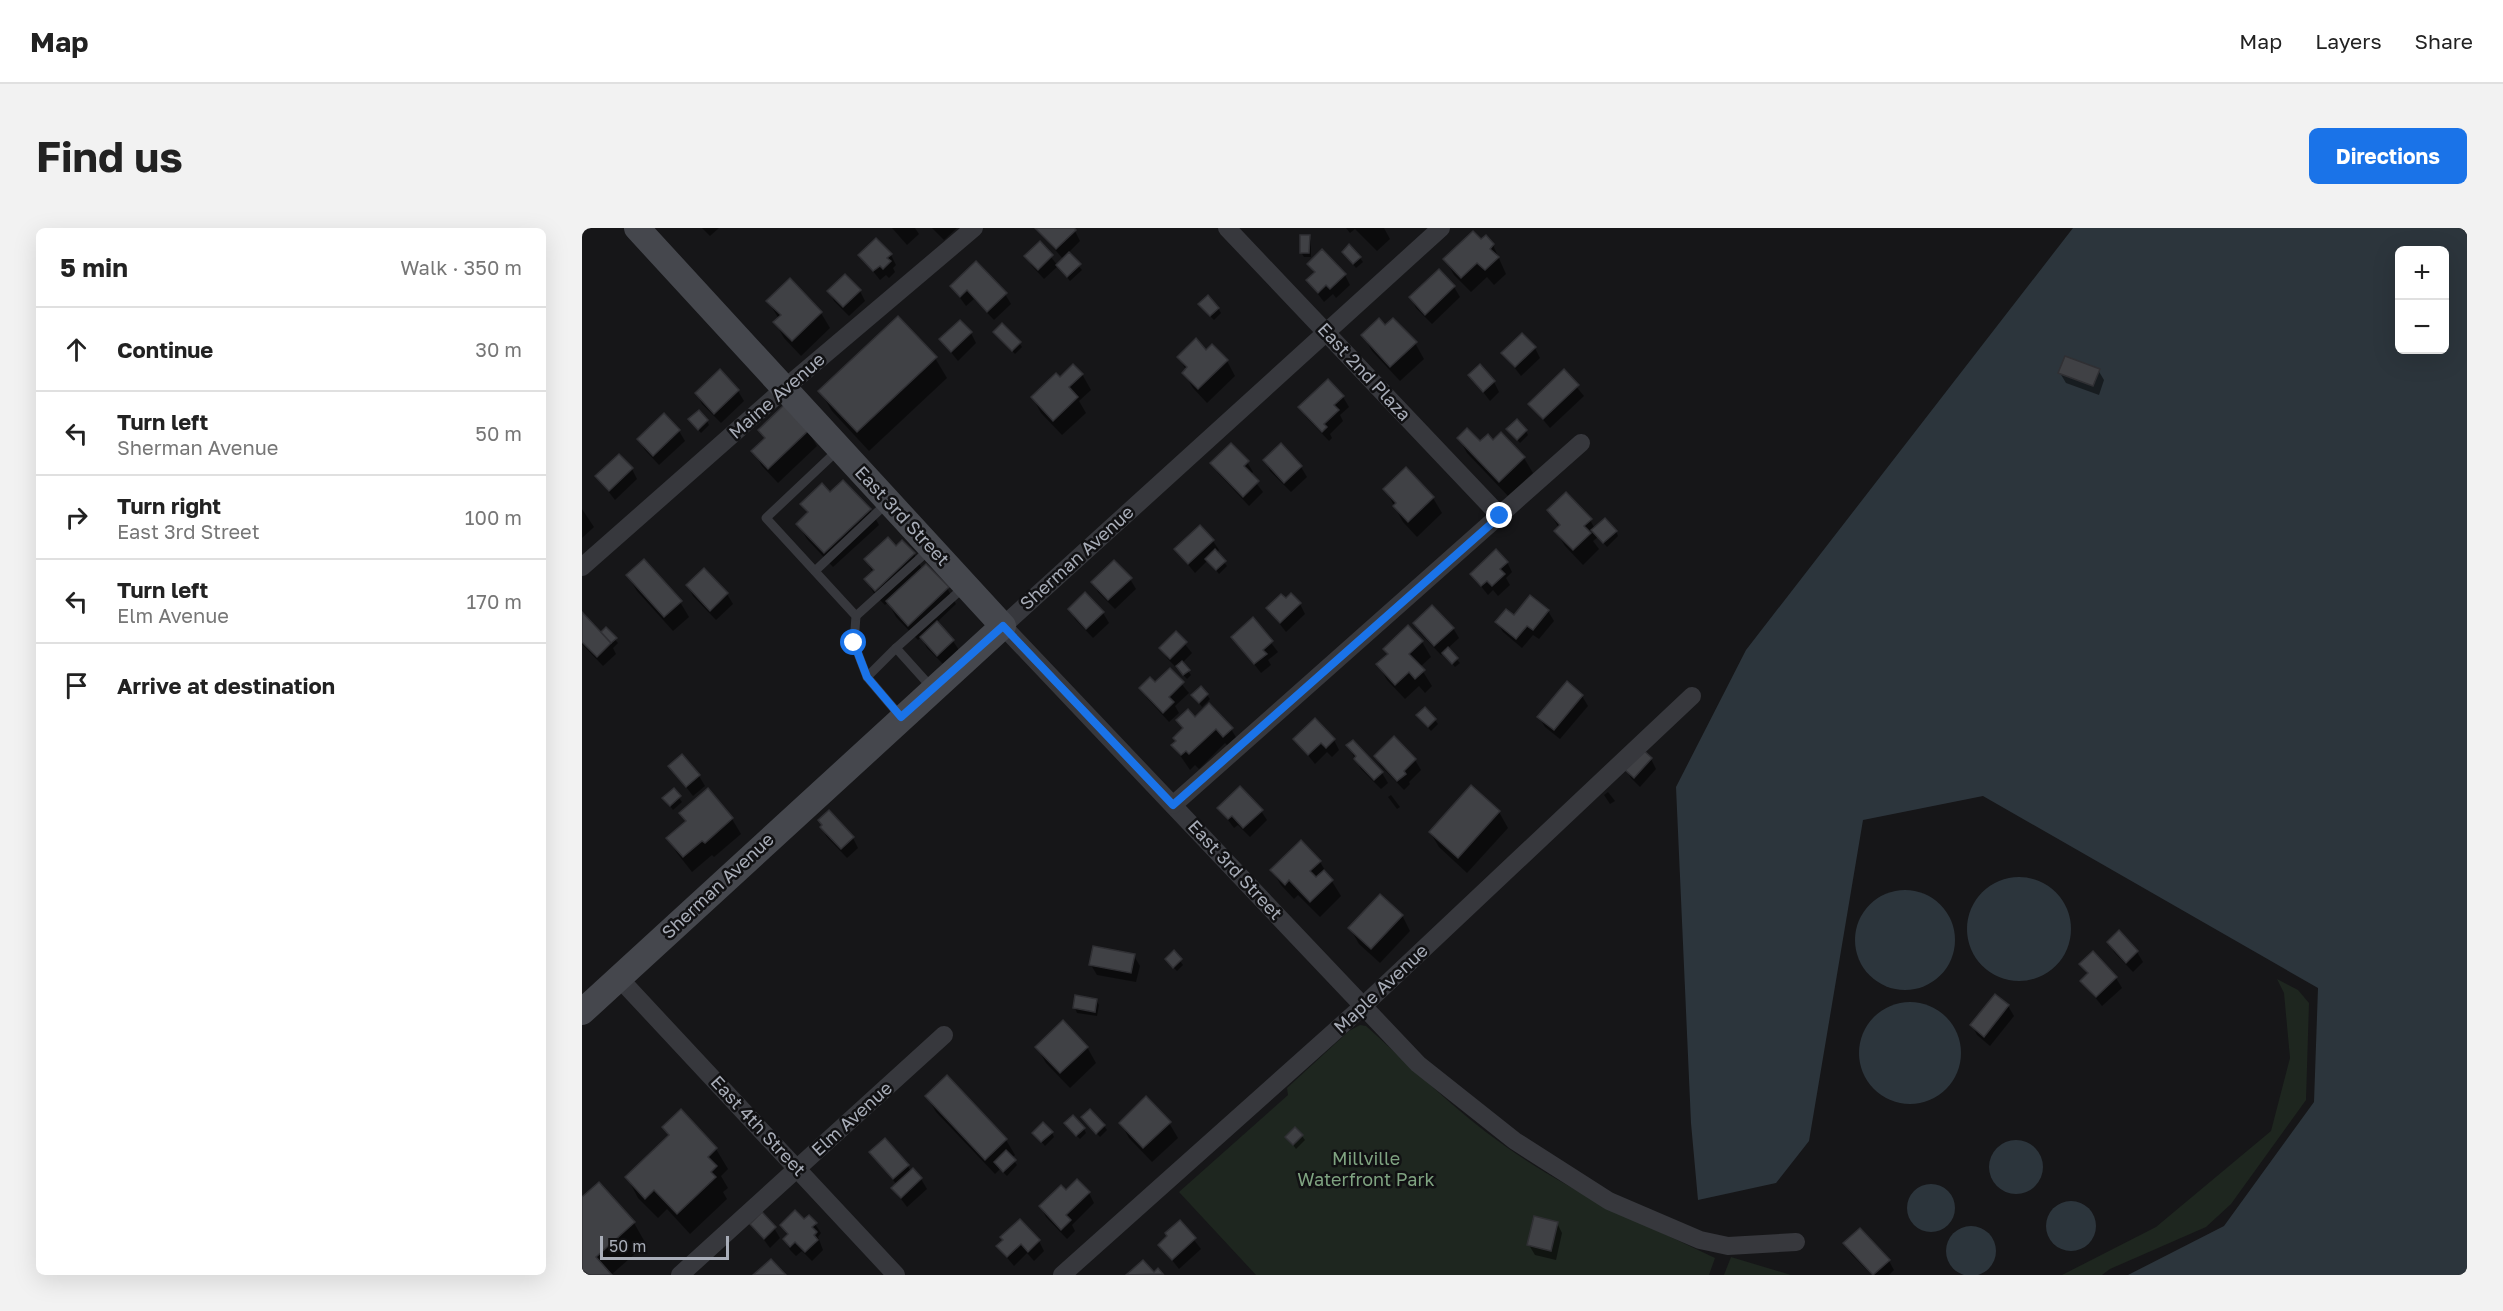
<!DOCTYPE html>
<meta charset="utf-8">
<style>
:root{--surface:#fff;--page:#f2f2f2;--text:#222;--muted:#767676;--line:#e0e0e0;--accent:#1a73e8}
body{margin:0;font-family:"Golos Text",sans-serif;background:var(--page);color:var(--text)}
.controls{position:absolute;right:18px;top:18px;display:grid;overflow:hidden;border-radius:9px;box-shadow:0 6px 24px #0002}
.controls button{width:54px;height:54px;display:grid;place-items:center;padding:0;border:0;border-bottom:2px solid var(--line);background:var(--surface);color:var(--text);font:30px sans-serif}
.scale{position:absolute;left:18px;bottom:15px;width:129px;box-sizing:border-box;padding-left:6px;border:3px solid #a8adb8;border-top:0;font-size:16px;line-height:21px;white-space:nowrap;color:#a8adb8;-webkit-text-stroke:4px #111113;paint-order:stroke}
.stop{position:absolute;width:18px;height:18px;margin:-14px;border:4px solid #1a73e8;border-radius:50%;background:#fff}
.stop.end{background:#1a73e8;border-color:#fff;box-shadow:0 2px 6px #0008}
.list{margin:0;padding:0;list-style:none}
h2{display:flex;justify-content:space-between;align-items:center;height:78px;margin:0;padding:0 24px;font-size:26px}
h2 small{font-size:20px;font-weight:400;color:var(--muted)}
.list li{display:grid;grid-template-columns:39px 1fr auto;gap:18px;align-items:center;box-sizing:border-box;height:84px;padding:0 24px;border-top:2px solid var(--line)}
.list b{display:block;font-size:22px;white-space:nowrap}
.list p{margin:0;font-size:20px;white-space:nowrap;color:var(--muted)}
.list em{font-size:20px;font-style:normal;color:var(--muted)}
.icon{flex:none;width:33px;height:33px;fill:none;stroke:currentColor;stroke-width:2;stroke-linecap:round;stroke-linejoin:round}
.map{position:relative;flex:none;width:1885px;height:1047px;overflow:hidden;border-radius:9px}
header{display:flex;align-items:center;gap:36px;box-sizing:border-box;height:84px;padding:0 30px;background:var(--surface);border-bottom:2px solid var(--line)}
header strong{font-size:28px}
nav{display:flex;gap:33px;margin-inline-start:auto;font-size:21px}
.intro{display:flex;align-items:center;justify-content:space-between;box-sizing:border-box;height:144px;padding:0 36px}
h1{margin:0;font-size:42px}
.button{padding:15px 27px;border-radius:9px;background:var(--accent);color:#fff;font-size:21px;font-weight:700}
main{display:flex;gap:36px;padding:0 36px}
aside{flex:1;background:var(--surface);border-radius:9px;box-shadow:0 6px 24px #0002}
.map>svg:first-child{display:block}
.green{fill:#1e261f}
.water{fill:#2c353c;fill-rule:evenodd}
.shadow{fill:#0007;fill-rule:evenodd}
.building{fill:#404145;stroke:#303034;stroke-width:1.5}
.lines{fill:none;stroke-linecap:round;stroke-linejoin:round}
.lane{stroke:#37383d;stroke-width:9}
.street{stroke:#37383d;stroke-width:18}
.secondary{stroke:#45474d;stroke-width:26}
.route{stroke:#1a73e8;stroke-width:8}
.labels{text-anchor:middle;stroke-width:5;stroke-linejoin:round;paint-order:stroke}
.street-label{font-size:18px;fill:#a8adb8;stroke:#111113}
.park-label{font-size:18px;fill:#7fa381;stroke:#111113}
</style>
<header>
<strong>Map</strong>
<nav><a>Map</a><a>Layers</a><a>Share</a></nav>
</header>
<div class="intro"><h1>Find us</h1><a class="button">Directions</a></div>
<main>
<aside>
<h2>5 min<small>Walk · 350 m</small></h2>
<ul class="list">
<li><svg class="icon" aria-label="ahead" viewBox="0 0 24 24"><path d="M12 20V5M6 11l6-6 6 6"/></svg><div><b>Continue</b></div><em>30 m</em></li>
<li><svg class="icon" aria-label="left" viewBox="0 0 24 24"><path d="M17 20v-9H6M10 6l-5 5 5 5"/></svg><div><b>Turn left</b><p>Sherman Avenue</p></div><em>50 m</em></li>
<li><svg class="icon" aria-label="right" viewBox="0 0 24 24"><path d="M7 20v-9h11M14 6l5 5-5 5"/></svg><div><b>Turn right</b><p>East 3rd Street</p></div><em>100 m</em></li>
<li><svg class="icon" aria-label="left" viewBox="0 0 24 24"><path d="M17 20v-9H6M10 6l-5 5 5 5"/></svg><div><b>Turn left</b><p>Elm Avenue</p></div><em>170 m</em></li>
<li><svg class="icon" aria-label="arrive" viewBox="0 0 24 24"><path d="M6 21V4h12l-3 4 3 4H6"/></svg><div><b>Arrive at destination</b></div></li>
</ul>
</aside>
<div class="map">
<svg width="1885" height="1047" viewBox="0 0 1885 1047">
<rect width="100%" height="100%" fill="#161618"/>
<g class="green">
<path d="M1695,751L1716,762L1727,775L1724,872L1649,976L1624,999L1528,1041L1520,1047H1480L1574,999L1689,903L1708,830L1702,765Z"/>
<path d="M778,797L784,798C830,839 873,883 923,918C987,964 1062,996 1133,1030L1127,1047H674L597,964L706,867L705,860L767,803Z"/>
<path d="M1149,1029L1209,1047H1142Z"/>
</g>
<g class="water">
<path d="M1491,0H1885V1047H1546L1642,998L1732,874L1736,760L1401,568L1281,592L1227,913L1194,955L1116,972L1109,895L1094,559L1164,422ZM1818,22H1862V122H1818Z"/>
<circle cx="1437" cy="701" r="52"/>
<circle cx="1323" cy="712" r="50"/>
<circle cx="1328" cy="825" r="51"/>
<circle cx="1434" cy="939" r="27"/>
<circle cx="1349" cy="980" r="24"/>
<circle cx="1489" cy="998" r="25"/>
<circle cx="1389" cy="1023" r="25"/>
</g>
<g class="shadow">
<path d="M120,0H137L128,8Z"/>
<path d="M310,0H333L337,6L325,17Z"/>
<path d="M350,0H375L362,12Z"/>
<path d="M454,0H490L493,3L498,13L486,25L500,42L488,53L476,38L462,51L450,38L444,28L458,15L476,38L482,32Z"/>
<path d="M764,0H802L808,11L795,23L773,1L768,5Z"/>
<path d="M727,9L729,13V29H722L719,24Z"/>
<path d="M899,13L911,17L924,46L912,57L905,49L889,64L872,47L863,31Z"/>
<path d="M761,24L778,30L781,34L774,40Z"/>
<path d="M278,27H309L314,37L311,40L313,44L307,50L304,47L298,52Z"/>
<path d="M727,36L763,47L768,57L754,70L751,66L742,74L726,53L733,46Z"/>
<path d="M857,43L872,59L878,69L850,96L834,80L829,70Z"/>
<path d="M208,52L239,85L248,100L219,128L202,110L193,94L197,91L186,73Z"/>
<path d="M370,59L423,66L429,76L412,92L392,71L384,78Z"/>
<path d="M247,63H278L283,73L267,88L252,73Z"/>
<path d="M636,80L639,85L632,92L621,81Z"/>
<path d="M803,99L833,115L842,131L818,153L790,123L781,107Z"/>
<path d="M389,105L394,115L376,133L359,112Z"/>
<path d="M416,108L437,115L440,119L433,126Z"/>
<path d="M953,120L958,130L939,148L921,125Z"/>
<path d="M624,124L645,133L653,148L625,175L611,160L602,145L604,142L597,129Z"/>
<path d="M353,130L365,150L287,223L250,183L238,163Z"/>
<path d="M1516,142L1522,152L1517,167L1484,155L1478,145Z"/>
<path d="M982,144L1002,168L968,200L948,176Z"/>
<path d="M500,146L509,162L497,173L504,185L480,207L459,185L451,170L477,151Z"/>
<path d="M888,147L912,154L917,164L908,173Z"/>
<path d="M156,163L162,173L139,195L120,176L115,166Z"/>
<path d="M761,169L767,179L758,187L761,193L748,206L750,210L747,213L724,189L718,179Z"/>
<path d="M82,187L97,203L103,213L77,237L63,222L57,212Z"/>
<path d="M125,193L127,197L119,205L111,196Z"/>
<path d="M178,203H226L235,218L196,255L180,238L171,223L183,212Z"/>
<path d="M944,203L946,207L938,215L929,205Z"/>
<path d="M919,206L942,230L951,245L926,268L885,225L877,210L898,215L911,214Z"/>
<path d="M683,233L719,239L725,249L709,264L688,243Z"/>
<path d="M665,234L671,244L668,247L681,264L667,278L636,245L630,235Z"/>
<path d="M50,241L55,251L33,272L15,249Z"/>
<path d="M803,261L851,270L860,285L835,309L821,294Z"/>
<path d="M248,266L288,281L297,297L251,339L225,311L216,296L226,286L220,276Z"/>
<path d="M0,281L12,299L0,310Z"/>
<path d="M966,282L1008,292L1013,301L1034,303L1036,308L1025,319L1016,309L1011,313L1017,321L1001,337L983,318L974,303L977,300Z"/>
<path d="M631,313L637,322L634,325L645,338L637,346L626,332L613,345L594,322Z"/>
<path d="M314,320L332,326L340,341L365,360L374,376L354,395L371,413L377,422L362,437L345,420L339,409L336,412L314,389L306,374L303,377L293,367L284,352L291,345L284,332Z"/>
<path d="M925,334L930,344L924,350L928,357L916,368L911,362L906,367L890,347Z"/>
<path d="M122,342L145,366L151,376L134,392L111,368L106,358Z"/>
<path d="M46,348L98,374L107,389L91,403L55,363Z"/>
<path d="M548,351L554,361L533,381L516,364L511,354Z"/>
<path d="M703,372L718,376L723,386L704,404L686,381Z"/>
<path d="M488,381L521,385L527,395L511,410L493,391Z"/>
<path d="M966,383L972,393L957,411L951,407L940,420L921,404L915,394Z"/>
<path d="M0,386L19,406L24,401L36,415L31,420L34,426L21,438L0,416Z"/>
<path d="M671,391L696,424L686,432L689,437L679,445L651,409Z"/>
<path d="M832,395L871,400L877,410L865,421L878,435L873,439L861,425L859,427L838,405Z"/>
<path d="M594,405L610,425L600,435L609,447L605,451L585,430L579,420Z"/>
<path d="M840,414L849,429L838,439L850,458L843,465L837,458L823,471L805,452L796,436L806,427L803,421Z"/>
<path d="M588,442L607,465L593,478L597,485L587,494L565,470L559,460L573,457Z"/>
<path d="M611,467H625L628,471L620,479Z"/>
<path d="M1000,468L1006,478L978,511L963,499L957,489Z"/>
<path d="M836,488L853,492L856,496L849,503Z"/>
<path d="M613,491L649,501L658,516L651,523L643,515L617,541L613,537L608,542L591,517L601,502L596,493Z"/>
<path d="M733,493L752,512L757,522L750,529L745,524L733,536L713,511Z"/>
<path d="M812,511L833,532L839,542L827,554L828,556L822,562L799,538L793,529Z"/>
<path d="M770,514L800,545L806,555L799,561L779,541L766,518Z"/>
<path d="M1069,531L1074,541L1058,559L1049,550L1043,540Z"/>
<path d="M88,538L117,548L123,558L111,568Z"/>
<path d="M889,559L917,584L926,600L885,645L857,619L848,604Z"/>
<path d="M91,562L100,574L91,582L85,574Z"/>
<path d="M126,563L150,591L159,606L132,629L130,627L110,644L95,625L86,610L104,594L99,586Z"/>
<path d="M1026,564L1033,573L1028,576L1022,567Z"/>
<path d="M809,567L818,579L815,581L806,569Z"/>
<path d="M637,580L679,583L685,592L668,609L656,597L652,600Z"/>
<path d="M239,599L271,610L276,620L265,630L245,609Z"/>
<path d="M738,634L759,668L738,689L716,667L712,671L699,657L690,642Z"/>
<path d="M820,687L828,703L798,735L777,716L768,700Z"/>
<path d="M1527,714L1555,724L1561,734L1551,744L1532,724Z"/>
<path d="M591,724L601,737L595,743L587,735Z"/>
<path d="M552,728L558,738L554,754L515,747L509,737Z"/>
<path d="M1499,736L1534,750L1540,760L1520,778L1500,753L1506,747Z"/>
<path d="M514,772L517,777L515,788L495,785L493,780Z"/>
<path d="M1426,778L1432,788L1408,818L1395,807L1390,797Z"/>
<path d="M455,819H505L514,835L488,860L464,835Z"/>
<path d="M345,868L424,912L433,927L430,930L435,937L425,948L418,941L413,946L354,884Z"/>
<path d="M501,890L522,898L525,902L518,909Z"/>
<path d="M539,895H587L596,910L570,934L547,910Z"/>
<path d="M82,900L134,921L146,941L139,948L146,960L141,964L145,971L108,1006L85,981L76,990L56,970L45,949L87,909Z"/>
<path d="M487,900L502,901L504,905L498,911Z"/>
<path d="M452,905H470L472,909L463,918Z"/>
<path d="M720,908L723,912L714,921L705,909Z"/>
<path d="M289,924L326,938L329,944L331,942L339,951L345,961L325,979L311,960L315,957Z"/>
<path d="M16,956L52,995L64,1016L29,1047H0V971Z"/>
<path d="M484,964L507,965L512,975L490,997L493,1003L485,1011L464,989L459,979Z"/>
<path d="M222,993L233,996L239,1005L236,1009L241,1022L230,1033L220,1023L214,1028L208,1022L203,1012L205,1007L199,997ZM235,1002V1006L227,1013L225,1011Z"/>
<path d="M598,994L619,1021L597,1041L578,1017Z"/>
<path d="M975,995L980,1005L974,1032L953,1027L947,1017Z"/>
<path d="M170,996L192,1000L198,1010L188,1020Z"/>
<path d="M457,1013L462,1023L452,1033L445,1025L432,1038L416,1019Z"/>
<path d="M1263,1016L1307,1033L1312,1042L1307,1047H1290L1269,1026Z"/>
</g>
<g class="building">
<path d="M453,0H492L494,2L474,21Z"/>
<path d="M891,3L899,11L904,7L912,16L908,21L917,29L903,42L895,35L879,50L861,31Z"/>
<path d="M718,7H728L727,25H718Z"/>
<path d="M294,10L310,26L305,30L309,33L301,41L298,38L291,43L276,27Z"/>
<path d="M458,13L471,27L456,42L442,28Z"/>
<path d="M767,16L779,29L771,36L760,24Z"/>
<path d="M740,21L764,46L748,61L744,57L736,65L724,52L733,44L725,36Z"/>
<path d="M487,24L499,36L485,49L474,37Z"/>
<path d="M394,33L425,65L405,84L385,62L378,69L368,58Z"/>
<path d="M857,41L873,58L843,87L827,69Z"/>
<path d="M263,46L279,62L261,79L245,63Z"/>
<path d="M208,50L240,84L210,113L191,94L199,87L184,73Z"/>
<path d="M626,67L637,80L628,88L616,76Z"/>
<path d="M316,88L355,129L275,204L236,163Z"/>
<path d="M797,90L803,97L811,90L835,114L808,139L779,107Z"/>
<path d="M378,92L390,104L369,124L357,111Z"/>
<path d="M420,95L439,114L430,123L411,104Z"/>
<path d="M940,105L954,119L933,139L919,125Z"/>
<path d="M614,110L624,122L630,116L646,132L616,161L600,145L605,139L595,129Z"/>
<path d="M1483,128L1518,141L1511,158L1476,145Z"/>
<path d="M491,136L501,146L487,159L496,169L471,193L449,169L474,145L478,149Z"/>
<path d="M898,136L913,153L901,164L886,147Z"/>
<path d="M138,141L157,162L132,186L113,165Z"/>
<path d="M982,141L997,157L961,191L946,176Z"/>
<path d="M746,151L762,168L752,177L757,182L742,196L745,199L740,204L716,179Z"/>
<path d="M203,176L227,202L186,241L169,223L183,210L176,202Z"/>
<path d="M117,182L126,192L116,202L106,191Z"/>
<path d="M82,185L98,202L71,228L55,211Z"/>
<path d="M935,191L945,202L935,212L924,201Z"/>
<path d="M885,200L898,213L906,206L911,212L919,204L943,229L917,254L875,210Z"/>
<path d="M649,215L667,233L662,238L677,253L661,269L628,235Z"/>
<path d="M699,215L720,238L702,255L681,232Z"/>
<path d="M37,226L51,240L27,263L13,248Z"/>
<path d="M824,239L852,269L826,294L811,278L814,275L801,261Z"/>
<path d="M261,252L289,281L242,325L214,296L226,284L218,276L240,255L248,264Z"/>
<path d="M984,264L1010,291L1002,298L1009,305L991,322L972,303L978,297L965,282Z"/>
<path d="M1023,290L1035,303L1021,315L1009,302Z"/>
<path d="M618,297L632,312L606,336L592,321Z"/>
<path d="M306,309L314,318L320,312L333,325L293,363L282,351L292,342L282,331Z"/>
<path d="M633,321L644,333L634,342L623,331Z"/>
<path d="M914,321L926,334L918,341L923,346L910,358L905,353L899,358L888,346Z"/>
<path d="M62,331L100,373L82,389L44,347Z"/>
<path d="M532,332L550,350L526,372L509,354Z"/>
<path d="M344,336L367,359L326,398L304,373Z"/>
<path d="M122,340L146,365L128,383L104,357Z"/>
<path d="M503,364L522,384L504,401L486,381Z"/>
<path d="M709,365L719,375L698,395L684,380L699,366L704,370Z"/>
<path d="M948,367L967,382L951,402L945,398L934,411L913,394L924,381L932,387Z"/>
<path d="M850,377L872,400L852,418L831,395Z"/>
<path d="M0,384L29,415L15,429L0,414Z"/>
<path d="M671,389L691,413L681,422L685,426L672,436L649,409Z"/>
<path d="M355,393L372,412L355,428L338,409Z"/>
<path d="M826,397L841,413L827,426L843,442L833,451L827,444L813,457L794,436L806,426L801,421Z"/>
<path d="M24,399L35,410L29,415L19,404Z"/>
<path d="M594,403L605,414L588,431L577,420Z"/>
<path d="M866,419L876,430L870,436L860,425Z"/>
<path d="M600,433L608,442L601,447L594,438Z"/>
<path d="M588,440L602,454L587,469L592,474L581,485L557,460L568,449L573,454Z"/>
<path d="M985,453L1001,467L972,502L955,489Z"/>
<path d="M619,458L626,466L617,475L609,467Z"/>
<path d="M627,475L651,500L641,509L634,501L607,526L604,523L599,527L589,517L594,513L591,510L601,500L594,492L606,481L613,489Z"/>
<path d="M843,479L854,491L846,499L834,487Z"/>
<path d="M733,490L753,511L744,520L739,515L726,527L711,511Z"/>
<path d="M812,508L834,531L822,543L824,546L815,553L792,528Z"/>
<path d="M771,512L801,544L792,552L772,531L774,528L764,517Z"/>
<path d="M1059,520L1070,530L1052,550L1041,540Z"/>
<path d="M100,526L118,547L104,559L86,538Z"/>
<path d="M889,557L918,583L876,630L847,604Z"/>
<path d="M658,558L681,582L661,600L650,588L646,591L635,580Z"/>
<path d="M92,560L99,568L88,578L80,570Z"/>
<path d="M126,560L151,590L123,615L120,613L101,629L84,610L104,593L97,585Z"/>
<path d="M247,582L272,609L259,621L238,599L240,597L236,592Z"/>
<path d="M719,612L739,633L728,643L734,649L742,642L751,652L728,674L707,652L703,657L688,642Z"/>
<path d="M798,666L821,687L789,721L766,700Z"/>
<path d="M1537,702L1556,723L1544,735L1525,714Z"/>
<path d="M511,718L553,726L549,745L507,737Z"/>
<path d="M592,722L600,731L591,740L583,731Z"/>
<path d="M1511,723L1535,749L1514,769L1498,753L1506,745L1497,736Z"/>
<path d="M1413,766L1427,777L1402,809L1388,797Z"/>
<path d="M493,767L515,771L513,784L491,780Z"/>
<path d="M481,792L506,819L478,845L453,819Z"/>
<path d="M365,847L425,911L403,932L343,868Z"/>
<path d="M564,868L589,894L561,920L537,895Z"/>
<path d="M99,881L135,920L126,929L135,938L129,944L134,949L95,986L72,962L63,971L43,949L87,907L80,899Z"/>
<path d="M508,881L523,897L514,906L499,889Z"/>
<path d="M491,887L503,900L494,908L482,895Z"/>
<path d="M461,894L471,904L459,914L450,905Z"/>
<path d="M713,899L721,907L711,917L703,909Z"/>
<path d="M303,910L327,937L311,951L287,924Z"/>
<path d="M424,922L434,932L421,944L412,934Z"/>
<path d="M331,940L340,950L319,970L309,960Z"/>
<path d="M495,951L508,964L484,987L489,992L479,1002L457,978L479,957L484,962Z"/>
<path d="M17,954L53,994L14,1029L30,1047H7L0,1042V969Z"/>
<path d="M213,982L222,991L227,987L235,995L230,999L235,1004L232,1007L236,1012L223,1024L213,1014L208,1019L201,1011L206,1006L198,997Z"/>
<path d="M180,984L194,999L182,1011L168,996Z"/>
<path d="M952,988L976,994L969,1023L945,1017Z"/>
<path d="M438,991L458,1012L446,1024L439,1016L425,1029L414,1018L421,1012L418,1009Z"/>
<path d="M598,992L614,1010L590,1032L576,1017L585,1008L583,1005Z"/>
<path d="M1278,1000L1308,1032L1291,1047L1261,1015Z"/>
<path d="M189,1031L204,1047H171Z"/>
<path d="M561,1032L572,1044L576,1040L581,1046L544,1047Z"/>
</g>
<g class="lines">
<g class="lane">
<path d="M256,222L184,290L274,388L272,415L285,449L319,489"/>
<path d="M233,343L306,274"/>
<path d="M274,388L348,321"/>
<path d="M285,449L314,420"/>
<path d="M350,460L314,420L382,359"/>
</g>
<g class="street">
<path d="M645,0L918,288"/>
<path d="M859,0L421,398L836,836L933,913L1027,973L1118,1012L1146,1018L1214,1014"/>
<path d="M0,339L203,160L392,0"/>
<path d="M591,577L999,215"/>
<path d="M37,750L314,1047"/>
<path d="M98,1047L362,807"/>
<path d="M480,1047L781,778L1110,468"/>
</g>
<path class="secondary" d="M0,784L421,398L55,0"/>
</g>
<g class="lines">
<path class="route" d="M272,415L285,449L319,489L421,398L591,577L918,288"/>
</g>
<g class="labels">
<g class="street-label">
<text transform="translate(782 144) rotate(47)" y="6">East 2nd Plaza</text>
<text transform="translate(195 168) rotate(-41)" y="6">Maine Avenue</text>
<text transform="translate(320 288) rotate(47)" y="6">East 3rd Street</text>
<text transform="translate(495 330) rotate(-42)" y="6">Sherman Avenue</text>
<text transform="translate(653 642) rotate(47)" y="6">East 3rd Street</text>
<text transform="translate(136 658) rotate(-43)" y="6">Sherman Avenue</text>
<text transform="translate(799 761) rotate(-43)" y="6">Maple Avenue</text>
<text transform="translate(270 891) rotate(-42)" y="6">Elm Avenue</text>
<text transform="translate(176 898) rotate(47)" y="6">East 4th Street</text>
</g>
<g class="park-label">
<text x="784" y="937">Millville<tspan x="784" dy="21">Waterfront Park</tspan></text>
</g>
</g>
</svg>
<div class="controls">
<button>+</button>
<button>−</button>
</div>
<div class="scale">50 m</div>
<div class="stop" style="left:272px;top:415px"></div>
<div class="stop end" style="left:918px;top:288px"></div>
</div>
</main>
